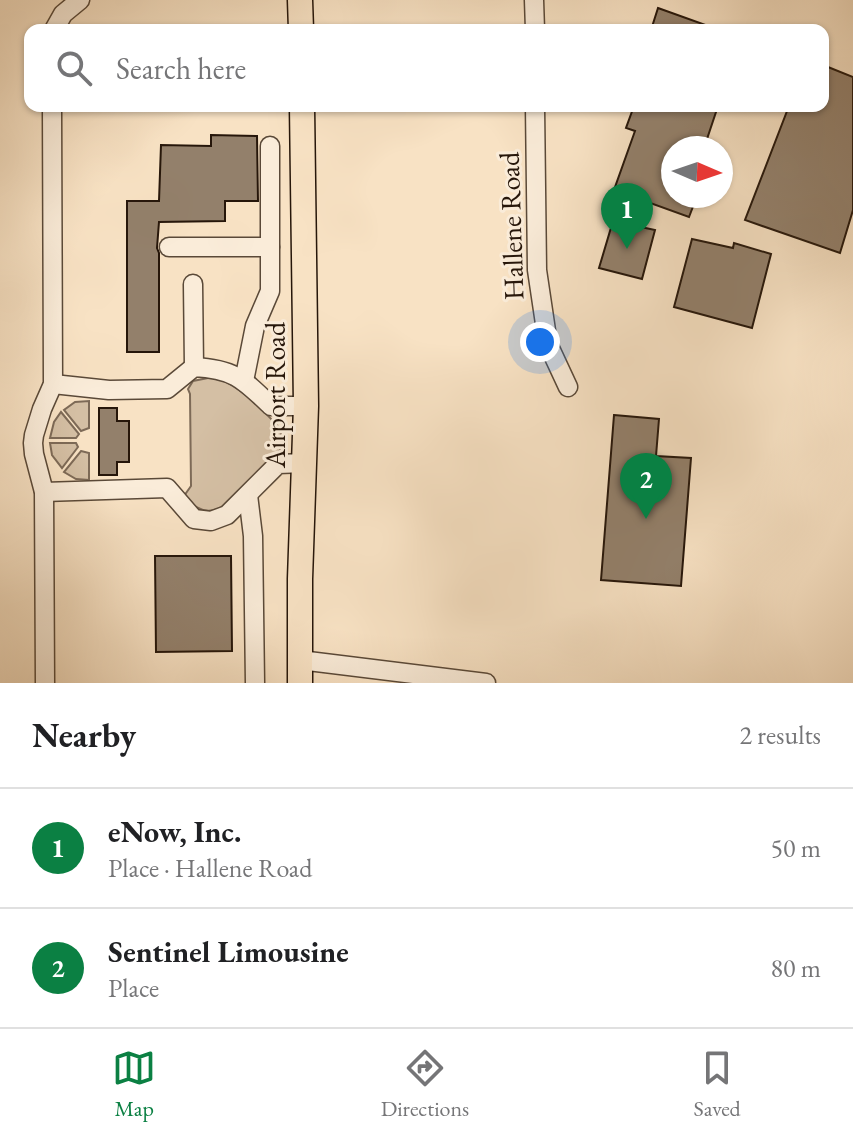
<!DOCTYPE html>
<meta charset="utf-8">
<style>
:root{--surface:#fff;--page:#f6f6f6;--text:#202124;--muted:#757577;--line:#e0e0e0;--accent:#0b8043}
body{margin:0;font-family:"EB Garamond",serif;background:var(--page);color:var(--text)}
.compass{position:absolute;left:661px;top:136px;width:72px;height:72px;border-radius:50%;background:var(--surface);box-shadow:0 2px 6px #0004;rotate:92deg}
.you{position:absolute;left:540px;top:342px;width:28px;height:28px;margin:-20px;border:6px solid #fff;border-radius:50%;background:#1a73e8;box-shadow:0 0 0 12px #1a73e833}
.badge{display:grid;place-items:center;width:52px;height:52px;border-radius:50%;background:var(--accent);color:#fff;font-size:26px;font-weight:700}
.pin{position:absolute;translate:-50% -66px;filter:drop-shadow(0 2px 4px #0008)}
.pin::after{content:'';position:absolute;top:42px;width:28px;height:24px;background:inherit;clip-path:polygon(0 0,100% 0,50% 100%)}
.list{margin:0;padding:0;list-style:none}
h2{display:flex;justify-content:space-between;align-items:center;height:104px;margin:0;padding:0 32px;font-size:34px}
h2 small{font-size:26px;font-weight:400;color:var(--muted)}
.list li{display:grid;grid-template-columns:52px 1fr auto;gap:24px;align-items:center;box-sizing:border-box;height:120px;padding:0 32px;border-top:2px solid var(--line)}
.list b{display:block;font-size:30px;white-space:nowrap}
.list p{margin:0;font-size:26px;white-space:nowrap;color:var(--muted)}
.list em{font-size:26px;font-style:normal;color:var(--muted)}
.icon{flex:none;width:44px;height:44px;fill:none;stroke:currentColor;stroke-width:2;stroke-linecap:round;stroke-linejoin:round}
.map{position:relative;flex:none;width:853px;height:683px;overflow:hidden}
.search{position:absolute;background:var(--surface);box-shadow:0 2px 6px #0004;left:24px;right:24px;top:24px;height:88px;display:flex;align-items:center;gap:20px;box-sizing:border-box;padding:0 28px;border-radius:16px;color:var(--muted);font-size:30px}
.sheet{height:344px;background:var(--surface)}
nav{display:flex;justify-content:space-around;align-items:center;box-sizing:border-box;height:112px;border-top:2px solid var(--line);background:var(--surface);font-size:22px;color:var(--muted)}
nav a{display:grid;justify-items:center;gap:4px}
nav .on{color:var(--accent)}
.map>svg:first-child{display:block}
.green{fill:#d4bfa4;stroke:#7d6a57;stroke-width:2}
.building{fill:#93806b;stroke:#26160a;stroke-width:2}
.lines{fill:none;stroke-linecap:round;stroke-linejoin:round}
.minor-casing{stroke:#5a4938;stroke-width:21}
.major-casing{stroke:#26160a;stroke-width:27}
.minor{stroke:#faecd9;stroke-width:18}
.major{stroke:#f8e2c4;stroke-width:24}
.labels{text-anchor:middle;stroke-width:6;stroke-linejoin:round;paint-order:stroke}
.street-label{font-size:28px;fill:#26160a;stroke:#faecd9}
</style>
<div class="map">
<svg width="853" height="683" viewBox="0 0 853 683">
<rect width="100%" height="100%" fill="#f8e2c4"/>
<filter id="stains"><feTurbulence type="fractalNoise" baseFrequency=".0025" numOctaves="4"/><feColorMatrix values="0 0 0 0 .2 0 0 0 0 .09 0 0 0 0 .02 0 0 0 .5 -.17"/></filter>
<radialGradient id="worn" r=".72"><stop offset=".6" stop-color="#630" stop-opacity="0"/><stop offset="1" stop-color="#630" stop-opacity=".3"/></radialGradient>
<g class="green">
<path d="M213,377C241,385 260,408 281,429L280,450C270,460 260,471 250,482C230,503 209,527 184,496L191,486L190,394L188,389L193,381Z"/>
<path d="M89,401V428L81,431L64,410L75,402Z"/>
<path d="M61,412L79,434L76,438H50L54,422Z"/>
<path d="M50,443H76L78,447L62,468L52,455Z"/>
<path d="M81,451L89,453V480L76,479L64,472Z"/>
</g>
<g class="building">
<path d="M658,8L714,28L713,30H651Z"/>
<path d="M823,65L853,77V210L840,253L745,220L789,106H823Z"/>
<path d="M634,106H718L704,148H673V196H697L689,217L614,190L635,131L626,128Z"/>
<path d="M211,135L257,136L258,201H225V221L159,222L157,248L159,253V352H127V201H159L161,145L211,146Z"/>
<path d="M613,221L655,230L642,279L599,268Z"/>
<path d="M692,239L733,248L734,243L771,254L752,328L674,307Z"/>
<path d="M99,408H117V421H129V462H117V475H99Z"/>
<path d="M614,415L659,419L656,456L691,458L681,586L601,580Z"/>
<path d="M155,556H231L232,651L156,652Z"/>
</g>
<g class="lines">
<defs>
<g id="minor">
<path d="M534,0L535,30"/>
<path d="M54,30L63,14L80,0"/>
<path d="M535,106L537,270L548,344L568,387"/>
<path d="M169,247H270"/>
<path d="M193,284L194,367"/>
<path d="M244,381L255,326L270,291V146"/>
<path d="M53,384L109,390L167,389L194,367C234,369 243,379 271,406H306"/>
<path d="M44,492L167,488L194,519L211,521L227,515L278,464L305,463"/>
<path d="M248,495L253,536L255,683"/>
<path d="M300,660L486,683"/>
<path d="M45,683L44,492L34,454L33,443L34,435L42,409L53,384L52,106"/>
</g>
<g id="major">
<path d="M300,0L301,30"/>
<path d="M300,683V579L306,406L302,106"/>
</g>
</defs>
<use href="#minor" class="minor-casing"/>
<use href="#major" class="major-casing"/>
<use href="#minor" class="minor"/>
<use href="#major" class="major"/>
</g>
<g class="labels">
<g class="street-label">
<text transform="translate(511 226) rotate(-92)" y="10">Hallene Road</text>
<text transform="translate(275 395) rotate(-90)" y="10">Airport Road</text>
</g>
</g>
<rect width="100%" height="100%" filter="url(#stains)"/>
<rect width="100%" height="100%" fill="url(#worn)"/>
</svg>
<svg class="compass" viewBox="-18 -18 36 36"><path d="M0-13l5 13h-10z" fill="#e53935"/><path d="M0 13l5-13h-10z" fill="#757577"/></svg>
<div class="you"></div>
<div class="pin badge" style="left:627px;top:249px">1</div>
<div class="pin badge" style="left:646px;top:519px">2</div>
<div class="search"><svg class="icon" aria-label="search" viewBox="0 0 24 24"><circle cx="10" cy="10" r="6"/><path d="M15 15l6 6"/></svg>Search here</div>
</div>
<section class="sheet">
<h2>Nearby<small>2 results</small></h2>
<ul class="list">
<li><span class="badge">1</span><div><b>eNow, Inc.</b><p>Place · Hallene Road</p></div><em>50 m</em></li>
<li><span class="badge">2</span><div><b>Sentinel Limousine</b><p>Place</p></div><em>80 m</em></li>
</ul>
</section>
<nav>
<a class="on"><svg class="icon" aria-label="map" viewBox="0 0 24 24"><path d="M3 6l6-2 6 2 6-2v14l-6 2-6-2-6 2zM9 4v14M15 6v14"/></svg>Map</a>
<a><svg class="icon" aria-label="directions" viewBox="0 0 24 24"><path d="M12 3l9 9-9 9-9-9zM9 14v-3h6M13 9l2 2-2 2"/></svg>Directions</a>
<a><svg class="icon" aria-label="saved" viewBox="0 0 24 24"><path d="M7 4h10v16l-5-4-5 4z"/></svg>Saved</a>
</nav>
